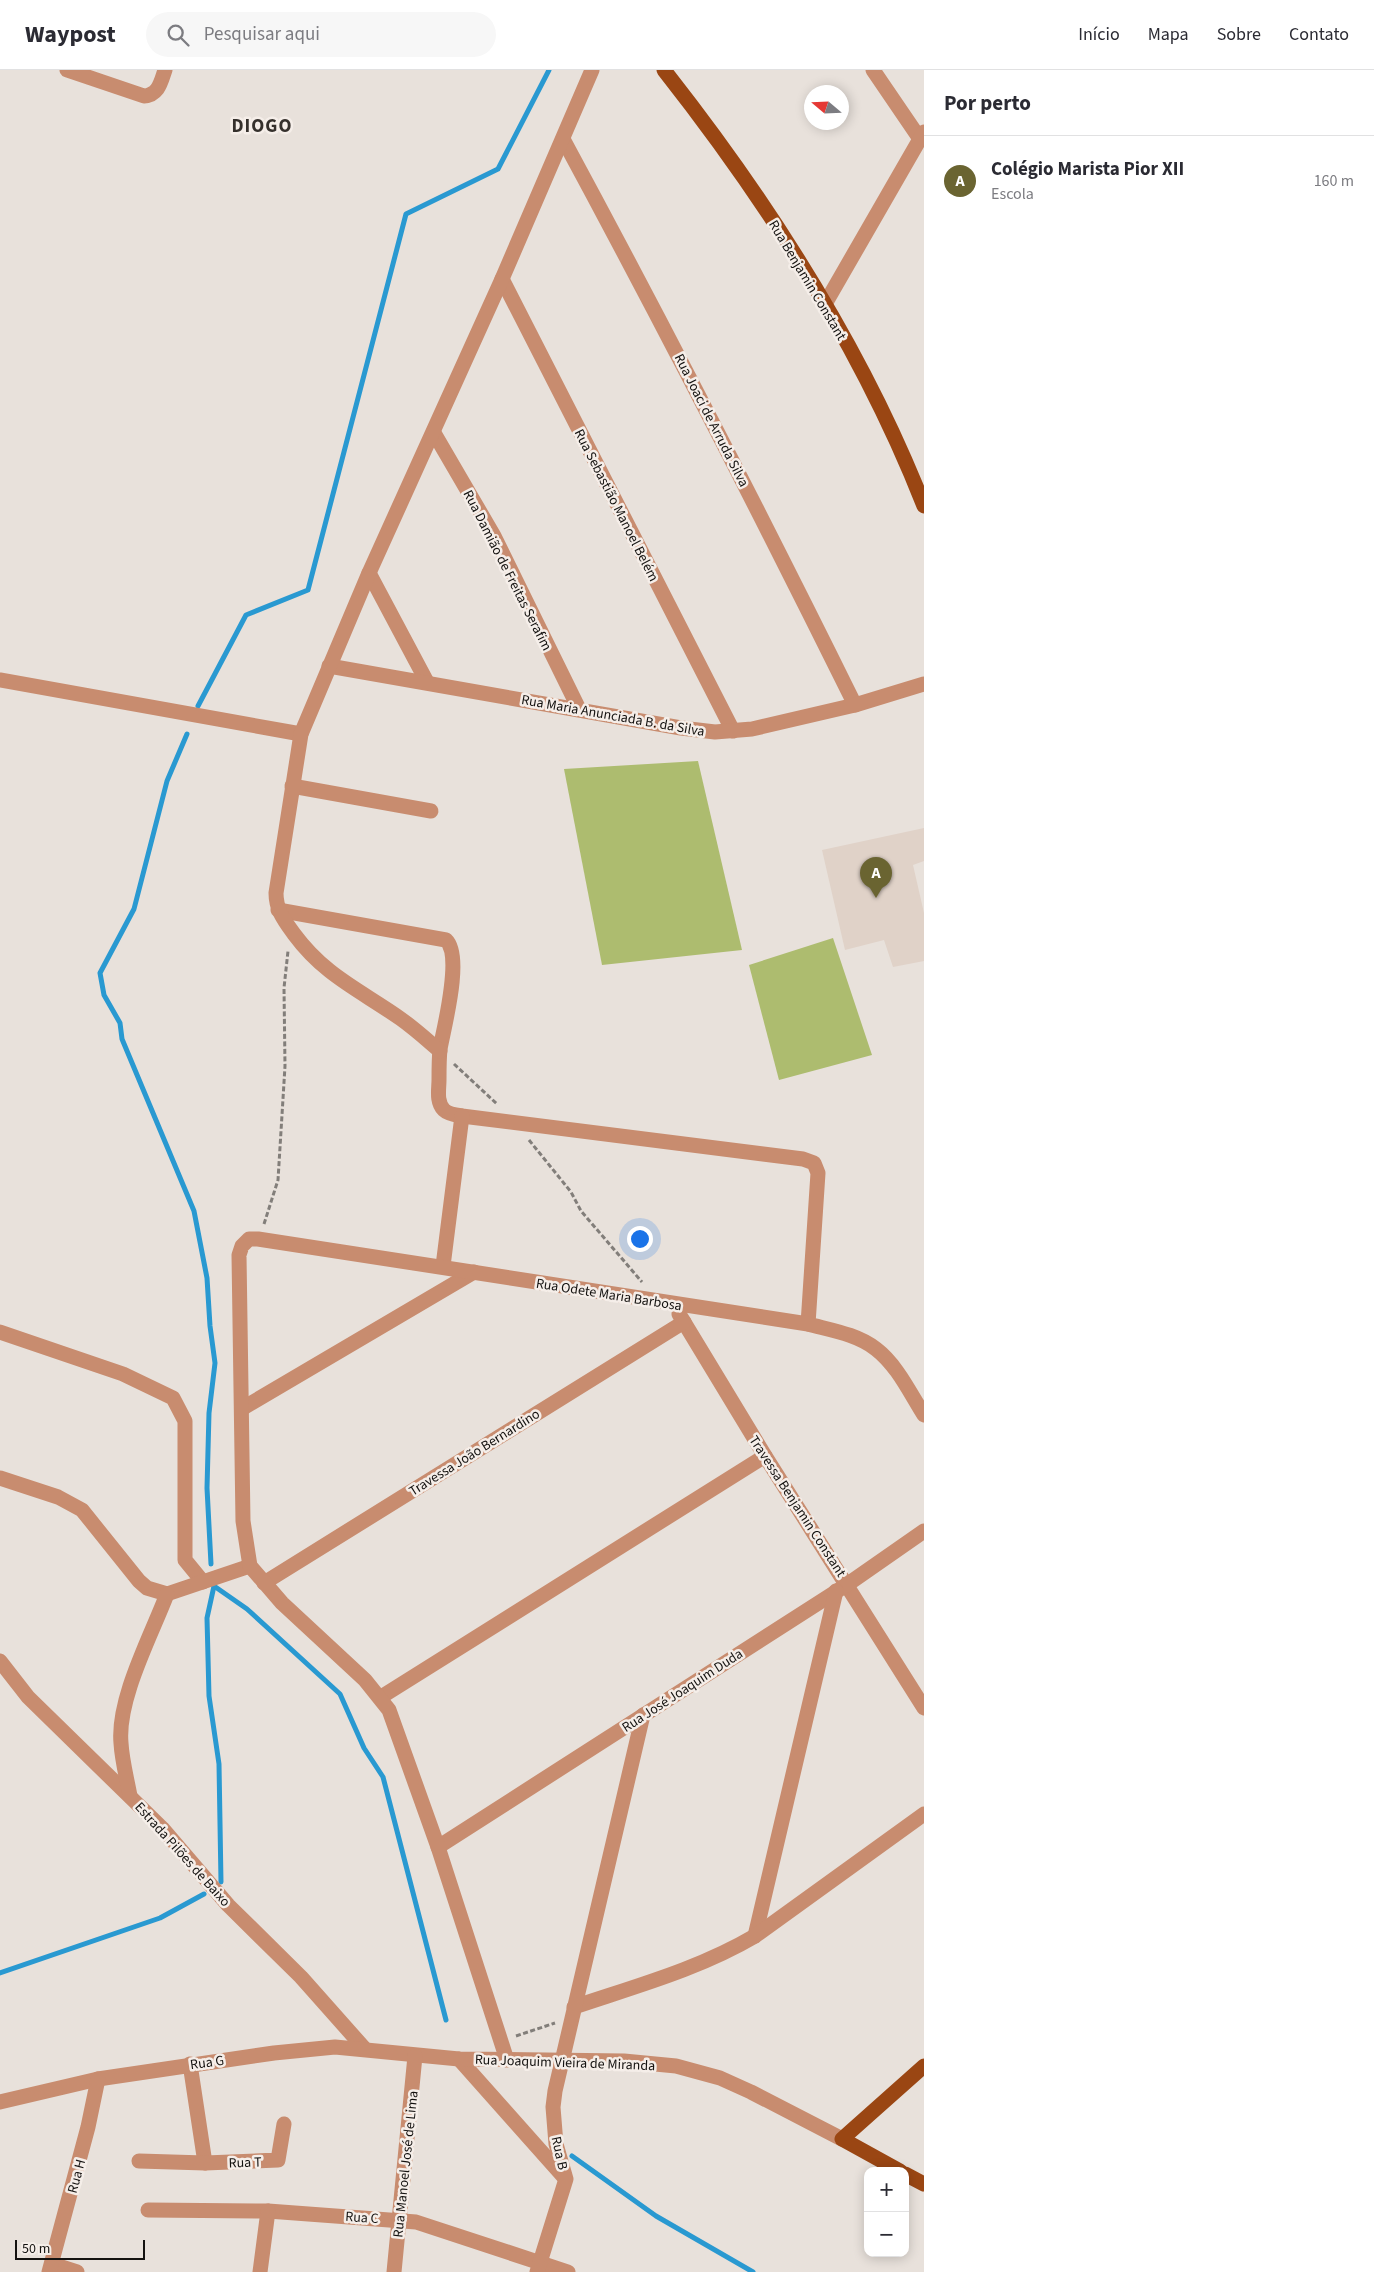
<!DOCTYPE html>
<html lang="pt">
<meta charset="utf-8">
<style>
:root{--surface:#fff;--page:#f7f7f7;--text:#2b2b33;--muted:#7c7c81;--line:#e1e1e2;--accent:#6a6431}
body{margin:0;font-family:"Source Sans 3",sans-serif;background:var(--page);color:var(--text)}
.controls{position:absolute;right:15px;bottom:15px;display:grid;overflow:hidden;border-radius:10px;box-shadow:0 2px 12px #0003}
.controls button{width:45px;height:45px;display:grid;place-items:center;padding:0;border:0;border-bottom:1px solid var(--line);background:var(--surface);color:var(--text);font:25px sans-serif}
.compass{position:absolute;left:804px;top:15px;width:45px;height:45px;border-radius:50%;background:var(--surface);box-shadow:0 2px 12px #0003;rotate:289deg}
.scale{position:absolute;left:15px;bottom:12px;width:130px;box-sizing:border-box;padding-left:5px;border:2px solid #141210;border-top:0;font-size:14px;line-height:18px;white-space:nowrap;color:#141210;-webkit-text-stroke:4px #f5eee9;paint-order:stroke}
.you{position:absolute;left:639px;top:1168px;width:18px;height:18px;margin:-12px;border:4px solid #fff;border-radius:50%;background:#1a73e8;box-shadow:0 0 0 8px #1a73e833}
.badge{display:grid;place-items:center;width:32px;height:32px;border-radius:50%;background:var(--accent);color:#fff;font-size:16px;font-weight:700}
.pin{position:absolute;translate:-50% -41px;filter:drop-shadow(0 1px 2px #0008)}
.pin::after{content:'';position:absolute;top:26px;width:18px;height:15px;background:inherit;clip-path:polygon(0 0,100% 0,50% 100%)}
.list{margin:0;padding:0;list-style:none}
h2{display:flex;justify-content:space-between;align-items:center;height:65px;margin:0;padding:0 20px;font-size:21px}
h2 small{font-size:16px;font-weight:400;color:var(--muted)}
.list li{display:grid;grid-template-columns:32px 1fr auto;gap:15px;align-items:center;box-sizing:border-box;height:90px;padding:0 20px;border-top:1px solid var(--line)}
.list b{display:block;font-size:19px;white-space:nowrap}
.list p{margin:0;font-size:16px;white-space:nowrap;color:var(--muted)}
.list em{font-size:16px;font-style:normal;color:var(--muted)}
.icon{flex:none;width:28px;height:28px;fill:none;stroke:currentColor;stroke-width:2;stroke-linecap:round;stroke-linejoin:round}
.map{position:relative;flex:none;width:924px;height:2202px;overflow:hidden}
header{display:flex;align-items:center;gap:30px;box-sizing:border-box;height:70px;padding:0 25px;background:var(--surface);border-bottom:1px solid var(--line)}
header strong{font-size:24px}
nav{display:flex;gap:28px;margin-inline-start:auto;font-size:18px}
.search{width:350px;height:45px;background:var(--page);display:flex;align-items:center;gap:12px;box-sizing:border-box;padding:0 18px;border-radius:28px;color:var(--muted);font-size:19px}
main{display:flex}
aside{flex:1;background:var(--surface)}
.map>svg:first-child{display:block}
.built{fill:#e0d2c8}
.park{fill:#adbc6f}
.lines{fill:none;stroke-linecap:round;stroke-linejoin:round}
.stream{stroke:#2999d1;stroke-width:5}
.path{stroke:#827e7a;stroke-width:3;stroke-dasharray:5 2.5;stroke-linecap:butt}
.minor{stroke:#c88c6f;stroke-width:15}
.major{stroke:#9a4613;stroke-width:15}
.labels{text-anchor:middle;stroke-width:5;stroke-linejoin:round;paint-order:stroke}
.street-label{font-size:14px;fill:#141210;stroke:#f5eee9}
.district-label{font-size:19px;font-weight:bold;letter-spacing:1px;fill:#35302c;stroke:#f5eee9}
</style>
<header>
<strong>Waypost</strong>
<div class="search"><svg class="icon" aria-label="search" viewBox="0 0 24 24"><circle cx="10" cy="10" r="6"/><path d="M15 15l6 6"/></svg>Pesquisar aqui</div>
<nav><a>Início</a><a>Mapa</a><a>Sobre</a><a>Contato</a></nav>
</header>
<main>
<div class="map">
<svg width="924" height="2202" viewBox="0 0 924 2202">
<rect width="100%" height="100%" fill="#e8e1db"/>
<path class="built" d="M924,758V791L913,795L924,843V891L893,897L884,870L845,880L822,780Z"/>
<g class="park">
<path d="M698,691L742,880L602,895L564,699Z"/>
<path d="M833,868L872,985L779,1010L749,895Z"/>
</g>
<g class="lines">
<g class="stream">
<path d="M198,636L246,545L308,520L406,144L498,99L549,0"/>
<path d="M187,664L167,711L134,839L100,903L104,925L120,953L122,969L194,1141L207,1208L210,1256L215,1293L209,1343L207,1418L211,1494"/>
<path d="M214,1512V1516L247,1539L340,1624L364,1678L383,1707L446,1950"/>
<path d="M214,1516L207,1548L209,1626L219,1694L221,1812"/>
<path d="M0,1903L160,1848L204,1824"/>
<path d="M572,2086L656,2146L753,2202"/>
</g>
<g class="path">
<path d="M454,994L497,1034"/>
<path d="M529,1070L571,1122L581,1141L642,1212"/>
<path d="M264,1154L278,1110L285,996L284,918L288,881"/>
<path d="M516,1966L555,1953"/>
</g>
<g class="minor">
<path d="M67,0L144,26C159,25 161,11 165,0"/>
<path d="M873,0L920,69"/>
<path d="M563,69C664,256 761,445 855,635"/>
<path d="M502,209L733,661"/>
<path d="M825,234L924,62"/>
<path d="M434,363L494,466L579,639"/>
<path d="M369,503L427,612"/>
<path d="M329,596L681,658L715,662L752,659L855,635L924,614"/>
<path d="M0,610L301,664"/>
<path d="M292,716L431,741"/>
<path d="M278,840L446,870C463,886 444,957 440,979C439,989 439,1000 439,1010C439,1019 436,1032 444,1040C448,1044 456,1045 462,1046L803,1089L814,1093L818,1103L808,1254"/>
<path d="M440,981C427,970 415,959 401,949C360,920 325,906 294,864C284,850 276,840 276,823L301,664L369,503L502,209L592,0"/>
<path d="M443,1196L462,1046"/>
<path d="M679,1244L765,1386L924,1638"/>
<path d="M0,1262L123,1304L173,1328L185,1351V1490L203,1512"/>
<path d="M243,1338L474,1202"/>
<path d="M0,1408L58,1427L82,1440L139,1511L147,1518L167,1524L250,1496"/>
<path d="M264,1513L684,1252"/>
<path d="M0,1591L28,1627L162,1758L228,1835L301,1907L364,1978"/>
<path d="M381,1627L765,1386"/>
<path d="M130,1726C127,1709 122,1691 121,1673C117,1629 151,1566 167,1524"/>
<path d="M438,1777L848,1514L924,1461"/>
<path d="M755,1866L836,1521"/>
<path d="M574,1937C636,1916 699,1899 755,1866L924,1744"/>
<path d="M459,1989L563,2106"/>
<path d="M507,1990L438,1777L389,1640L365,1610L282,1533L250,1496L243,1451L239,1185L242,1176L249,1169H258L808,1254C830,1260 857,1264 876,1279C897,1295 910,1323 924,1345"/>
<path d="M190,1994L205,2093"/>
<path d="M0,2032L98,2009L274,1983L335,1977L459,1989L624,1991L676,1996L720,2008L751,2022L842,2069"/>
<path d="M139,2091L205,2093L278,2090L284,2054"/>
<path d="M148,2140L268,2141L416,2152L568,2202"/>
<path d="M52,2194L77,2202"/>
<path d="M49,2202L88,2057L98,2009"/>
<path d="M260,2202L268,2141"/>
<path d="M394,2202L415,1986"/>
<path d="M537,2202L566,2109L556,2074L553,2037L555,2021L643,1645"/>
</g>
<g class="major">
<path d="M664,0C768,132 862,278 924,436"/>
<path d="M900,2101L842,2069L924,1996"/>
<path d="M905,2104L924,2114"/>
</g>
</g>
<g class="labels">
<g class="street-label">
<text transform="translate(808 210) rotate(59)" y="5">Rua Benjamin Constant</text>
<text transform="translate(712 350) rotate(63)" y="5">Rua Joaci de Arruda Silva</text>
<text transform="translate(617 435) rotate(63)" y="5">Rua Sebastião Manoel Belém</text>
<text transform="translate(508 500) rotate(63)" y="5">Rua Damião de Freitas Serafim</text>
<text transform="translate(613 645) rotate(10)" y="5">Rua Maria Anunciada B. da Silva</text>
<text transform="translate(609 1224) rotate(9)" y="5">Rua Odete Maria Barbosa</text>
<text transform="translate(474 1382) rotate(-32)" y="5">Travessa João Bernardino</text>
<text transform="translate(798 1436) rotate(57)" y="5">Travessa Benjamin Constant</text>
<text transform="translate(682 1620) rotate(-33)" y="5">Rua José Joaquim Duda</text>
<text transform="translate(183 1784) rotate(48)" y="5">Estrada Pilões de Baixo</text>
<text transform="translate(207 1992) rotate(-8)" y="5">Rua G</text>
<text transform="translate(565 1992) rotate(2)" y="5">Rua Joaquim Vieira de Miranda</text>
<text transform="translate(560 2083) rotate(78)" y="5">Rua B</text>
<text transform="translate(245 2092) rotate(-2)" y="5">Rua T</text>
<text transform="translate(405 2094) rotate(-84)" y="5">Rua Manoel José de Lima</text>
<text transform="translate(76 2106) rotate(-75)" y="5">Rua H</text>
<text transform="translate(362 2147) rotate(4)" y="5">Rua C</text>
</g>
<g class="district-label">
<text x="262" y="62">DIOGO</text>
</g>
</g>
</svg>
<div class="controls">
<button>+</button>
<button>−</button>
</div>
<svg class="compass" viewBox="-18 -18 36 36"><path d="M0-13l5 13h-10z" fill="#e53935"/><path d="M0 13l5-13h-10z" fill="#7c7c81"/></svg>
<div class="scale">50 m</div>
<div class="you"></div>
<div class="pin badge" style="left:876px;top:828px">A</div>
</div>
<aside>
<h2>Por perto<small></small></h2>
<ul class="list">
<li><span class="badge">A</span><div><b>Colégio Marista Pior XII</b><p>Escola</p></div><em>160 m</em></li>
</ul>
</aside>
</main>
